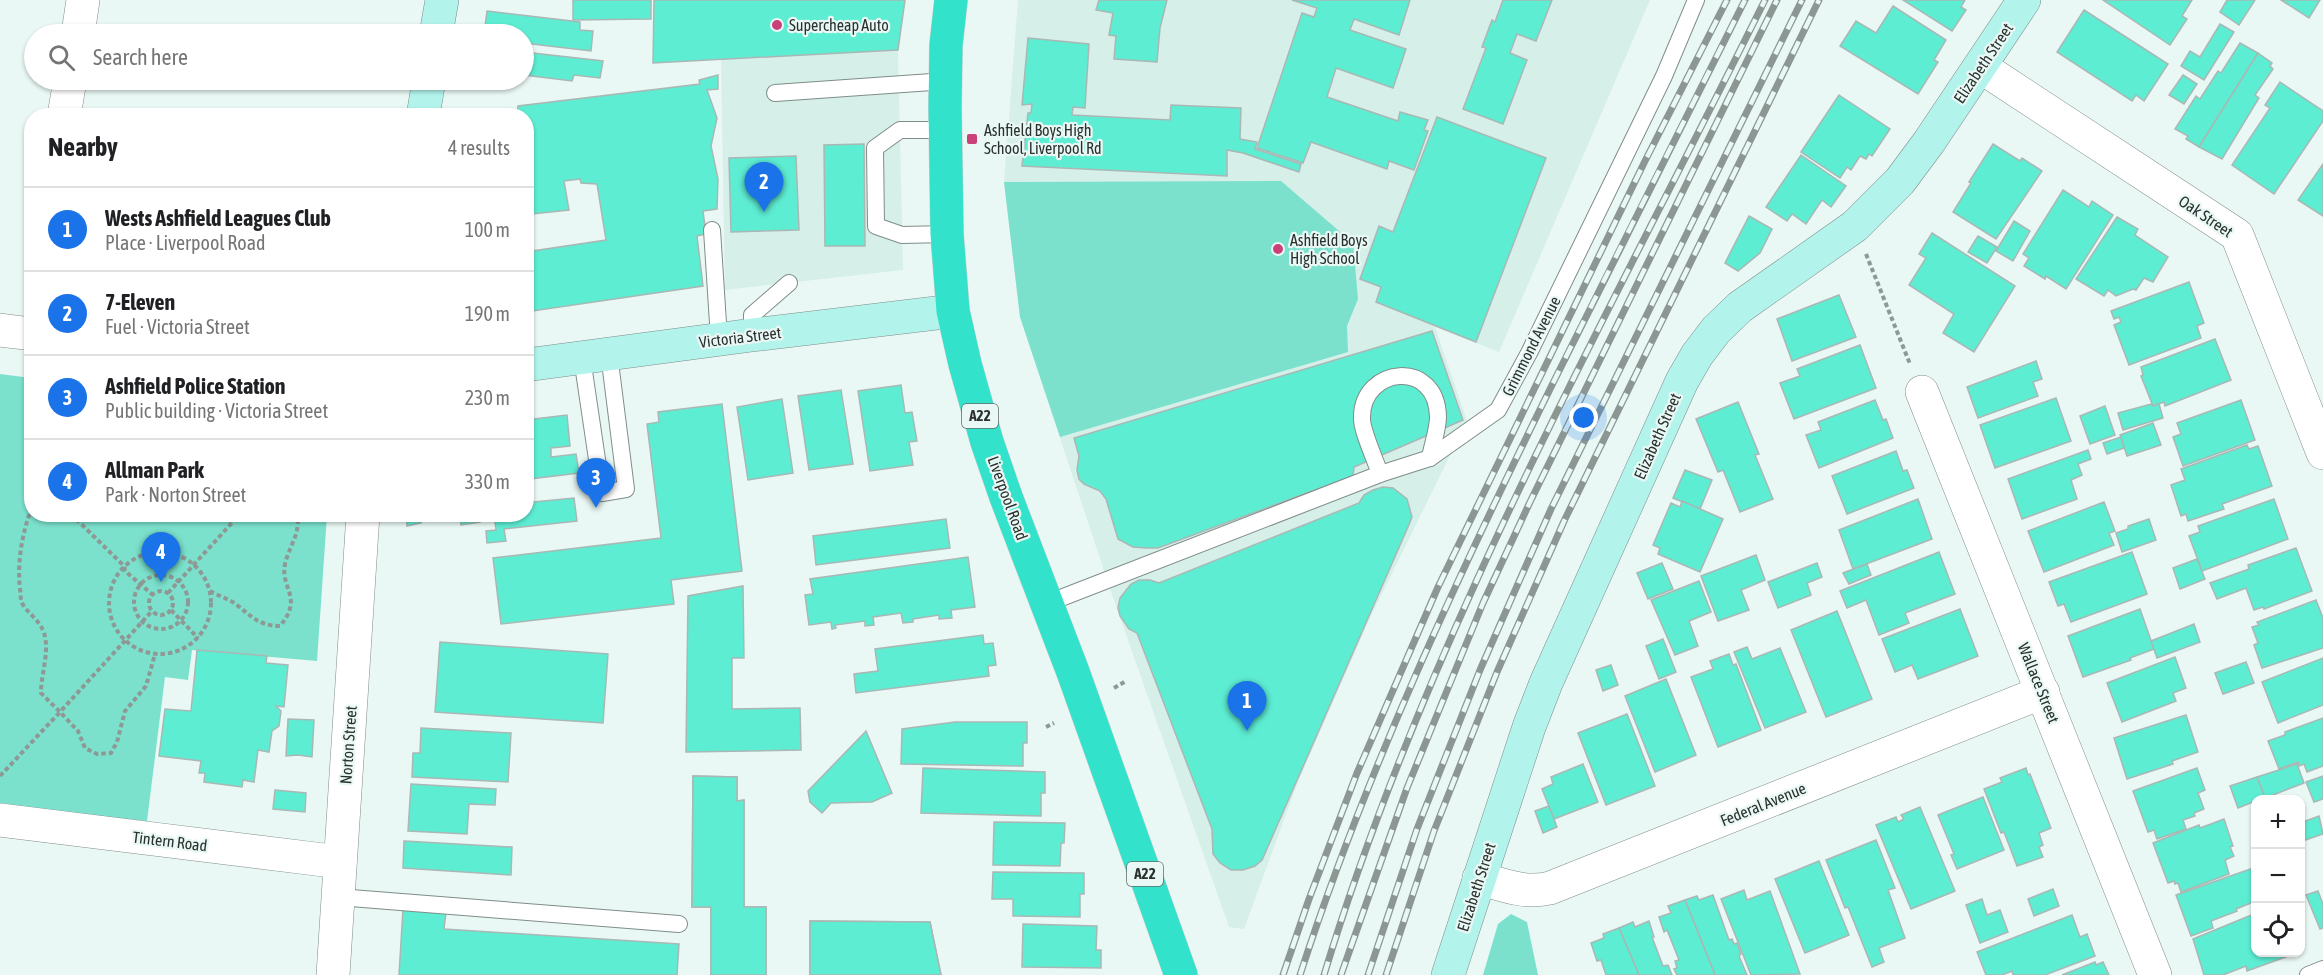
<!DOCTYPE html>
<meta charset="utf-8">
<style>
:root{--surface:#fff;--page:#f6f6f6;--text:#202124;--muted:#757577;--line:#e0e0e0;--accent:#1a73e8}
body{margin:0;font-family:"Asap Condensed",sans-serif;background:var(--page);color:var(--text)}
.controls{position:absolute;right:18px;bottom:18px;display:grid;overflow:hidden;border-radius:12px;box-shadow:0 2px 4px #0004}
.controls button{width:54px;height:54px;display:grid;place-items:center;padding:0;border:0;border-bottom:2px solid var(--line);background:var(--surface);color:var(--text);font:30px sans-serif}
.you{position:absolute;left:1584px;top:418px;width:21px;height:21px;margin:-15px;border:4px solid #fff;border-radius:50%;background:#1a73e8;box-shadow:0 0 0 9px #1a73e833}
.badge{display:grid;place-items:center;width:39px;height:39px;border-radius:50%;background:var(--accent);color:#fff;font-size:20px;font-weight:700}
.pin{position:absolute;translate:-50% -50px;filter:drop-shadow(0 2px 3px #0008)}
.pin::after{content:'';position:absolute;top:32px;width:21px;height:18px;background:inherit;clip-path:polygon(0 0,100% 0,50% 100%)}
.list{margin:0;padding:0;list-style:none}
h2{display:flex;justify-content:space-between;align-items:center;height:78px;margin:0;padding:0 24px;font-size:26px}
h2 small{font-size:20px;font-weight:400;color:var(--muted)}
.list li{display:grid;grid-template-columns:39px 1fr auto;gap:18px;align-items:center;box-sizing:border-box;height:84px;padding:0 24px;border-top:2px solid var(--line)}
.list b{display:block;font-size:22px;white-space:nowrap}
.list p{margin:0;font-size:20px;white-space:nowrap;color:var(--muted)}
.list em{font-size:20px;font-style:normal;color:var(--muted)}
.icon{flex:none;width:33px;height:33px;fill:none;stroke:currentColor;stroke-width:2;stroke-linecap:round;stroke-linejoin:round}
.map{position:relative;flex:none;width:2323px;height:975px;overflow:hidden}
.search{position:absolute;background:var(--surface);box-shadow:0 2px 4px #0004;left:24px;top:24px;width:510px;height:66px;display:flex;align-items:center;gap:15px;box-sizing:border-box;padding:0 21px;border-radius:33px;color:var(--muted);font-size:22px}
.panel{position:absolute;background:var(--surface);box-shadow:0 2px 4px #0004;left:24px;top:108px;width:510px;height:414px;border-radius:24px}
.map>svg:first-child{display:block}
.built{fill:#d6efe9}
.green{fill:#7be1cc}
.building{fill:#5dedd3;stroke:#a9b8b4;stroke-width:1.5}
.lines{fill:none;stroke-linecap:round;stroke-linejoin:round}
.service-casing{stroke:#7f8d89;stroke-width:18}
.minor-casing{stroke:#7f8d89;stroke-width:34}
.secondary-casing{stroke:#7f8d89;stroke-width:34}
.trunk-casing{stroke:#d0d1d1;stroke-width:34}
.path{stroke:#8e9895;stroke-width:4;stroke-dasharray:4.5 3;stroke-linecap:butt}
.service{stroke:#fff;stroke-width:16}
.minor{stroke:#fff;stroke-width:33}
.secondary{stroke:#b2f4ec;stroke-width:33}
.trunk{stroke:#33e2cb;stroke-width:33}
.rail-casing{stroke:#8c9794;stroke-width:7}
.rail{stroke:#e9f8f4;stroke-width:4.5;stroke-dasharray:14;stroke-linecap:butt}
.poi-dot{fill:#ca417a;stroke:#e9f8f4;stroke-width:2}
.labels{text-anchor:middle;stroke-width:4.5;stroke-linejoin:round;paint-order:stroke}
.shield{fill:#e9f8f4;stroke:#636c69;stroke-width:1.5}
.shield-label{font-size:15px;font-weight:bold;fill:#2a302e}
.poi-label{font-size:16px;fill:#2a302e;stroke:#e9f8f4;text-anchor:start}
.street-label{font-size:16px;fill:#2a302e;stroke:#e9f8f4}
</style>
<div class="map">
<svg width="2323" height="975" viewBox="0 0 2323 975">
<rect width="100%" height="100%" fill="#e9f8f4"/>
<g class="built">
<path d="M654,0H905L898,50L903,270L725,290L721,59L653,63Z"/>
<path d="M1018,0H1650L1499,352L1435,327L1467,421L1369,620L1296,787L1244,929L1229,927L1110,589L1020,317L1004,182Z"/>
</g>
<g class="green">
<path d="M1281,181L1353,243L1358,299L1347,326L1348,352L1060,437L1020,317L1004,182Z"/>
<path d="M0,374L31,378L32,514L327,515L317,661L192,650L188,680L165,677L147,821L0,808Z"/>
<path d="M1511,914L1527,922L1538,975H1483L1498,924Z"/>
</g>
<g class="building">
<path d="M573,0H651V19L573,20Z"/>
<path d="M654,0H905L898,50L653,63Z"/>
<path d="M1099,0H1167L1160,28L1157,62L1114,59L1116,36L1109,35L1113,13L1096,10Z"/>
<path d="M1292,0H1410L1399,35L1354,19L1350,30L1406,49L1393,88L1336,68L1327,97L1398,121L1400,112L1428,120L1424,130L1428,131L1414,170L1389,161L1387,169L1311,142L1303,163L1257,148L1302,13L1314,17L1317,8Z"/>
<path d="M1503,0H1552L1536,41L1517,34L1510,53L1527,60L1503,124L1463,109L1486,48L1482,47L1492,20L1495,22Z"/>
<path d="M1903,0H1965L1961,7L1966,10L1952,31Z"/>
<path d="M2103,0H2192L2182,16L2187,19L2170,45Z"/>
<path d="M2227,0H2255L2239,25L2220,12Z"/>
<path d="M2281,0H2320L2309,18Z"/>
<path d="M1893,6L1946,40L1934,60L1938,62L1918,94L1840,46L1856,21L1876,33Z"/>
<path d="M2084,10L2168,64L2144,101L2136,95L2132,101L2057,52Z"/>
<path d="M487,11L580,22V30L593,31L591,51L524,43V34H484Z"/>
<path d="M2220,24L2234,32L2204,80L2181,66L2190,51L2200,57Z"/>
<path d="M1028,38L1089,44L1085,108L1073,107L1072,115L1170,120L1171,105L1241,108L1240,139L1257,142L1255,149L1301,164L1299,172L1243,153L1227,150V176L1022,166L1028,113H1031L1032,104L1022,105Z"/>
<path d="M2240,43L2258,53L2199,147L2186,139L2188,136L2175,129L2196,96L2200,99L2218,71L2221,73Z"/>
<path d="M524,52L603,61L600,78L574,75L572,81L524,75Z"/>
<path d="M2258,53L2272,63L2270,66L2273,69L2255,95L2259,98L2222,159L2199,147Z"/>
<path d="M718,75V89L707,90L717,118L711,146L718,179L717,209L703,211L706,234L697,236L703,286L526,312V252L606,240L597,184L581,183L580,179L564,181L569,210L532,214L531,205H526V116H517L518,106L700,84L699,80Z"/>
<path d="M2183,75L2197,84L2184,104L2169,95Z"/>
<path d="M2280,82L2323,111V121L2274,194L2232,165L2270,108L2265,105Z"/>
<path d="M1839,95L1890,129L1872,156L1869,154L1866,159L1860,156L1851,170L1847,167L1840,178L1801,152Z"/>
<path d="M1437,117L1546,158L1476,342L1376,302L1381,287L1360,279L1379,226L1393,232Z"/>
<path d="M864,144L865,246H825L824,145Z"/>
<path d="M1993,144L2020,161L2022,158L2042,171L1996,239L1953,212L1971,183L1969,182Z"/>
<path d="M1801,155L1846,186L1831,207L1822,200L1806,224L1792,214L1787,221L1766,207Z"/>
<path d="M796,156L799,230L731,232L729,158Z"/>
<path d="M2323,164V216L2298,200Z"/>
<path d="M2063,190L2089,207L2092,201L2113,215L2066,289L2046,276L2045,279L2024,266L2029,258L2023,254Z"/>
<path d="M1749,216L1772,229L1760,253L1738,271L1725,263Z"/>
<path d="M2117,217L2138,229L2135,235L2168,257L2153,282L2144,278L2136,290L2133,289L2116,296L2108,290L2104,296L2076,279Z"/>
<path d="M2014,221L2030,231L2013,261L1996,251Z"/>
<path d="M1932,233L2015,286L1974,352L1943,333L1954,314L1909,285L1926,258L1919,254Z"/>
<path d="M1978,236L1997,247L1987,263L1968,252Z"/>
<path d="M2189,282L2204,323L2197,326L2201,338L2129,365L2114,325L2121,322L2119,317L2114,319L2111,311Z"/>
<path d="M1839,295L1856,337L1792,361L1777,319Z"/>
<path d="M1432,331L1463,420L1354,467L1353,476L1158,548H1146L1133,547L1118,539L1106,499L1100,491L1084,484L1079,479L1077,470L1079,456L1074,438Z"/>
<path d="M2215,339L2231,380L2165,406L2164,402L2153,406L2141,376L2143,375L2141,367Z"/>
<path d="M1860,345L1876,388L1794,419L1780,383L1800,376L1797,369Z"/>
<path d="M2036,361L2042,379L2033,382L2038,396L1978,418L1967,387Z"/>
<path d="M901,385L905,413L912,412L917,441L909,442L913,465L870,471L858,391Z"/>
<path d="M841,390L853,464L809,470L798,396Z"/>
<path d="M2056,398L2071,441L1995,468L1980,425Z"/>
<path d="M782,399L793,473L748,480L737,407Z"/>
<path d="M1875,400L1883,420L1886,419L1893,438L1819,468L1806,435L1821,430L1818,422Z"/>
<path d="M2241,400L2255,440L2183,466L2173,437L2181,434L2177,423Z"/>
<path d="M1738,402L1759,454L1755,455L1773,499L1740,512L1723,470L1718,472L1696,419Z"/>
<path d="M722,404L742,571L671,580L674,604L501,624L493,558L661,538L647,424L659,422L658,412Z"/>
<path d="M2151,404L2153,406L2159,404L2163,418L2123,430L2118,413Z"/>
<path d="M2105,406L2115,435L2090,444L2080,416Z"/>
<path d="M567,415L570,446L551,448V457L576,454L579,473L530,479L533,502L574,498L577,521L504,529L506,541L487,543L486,531L496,530L494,514H526V420Z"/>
<path d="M2153,423L2161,445L2127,456L2120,435Z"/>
<path d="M2121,437L2124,448L2107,454L2103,443Z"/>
<path d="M2247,445L2249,449L2258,446L2272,486L2222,504L2224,509L2188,521L2186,514L2181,516L2171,485L2185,480L2181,469Z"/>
<path d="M2088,450L2091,459L2078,464L2082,475L2071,480L2077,499L2022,519L2008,479Z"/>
<path d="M1896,451L1903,471L1907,470L1914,488L1847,514L1832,476Z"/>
<path d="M1685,470L1712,480L1700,509L1673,498Z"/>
<path d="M1383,487L1393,488L1407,499L1412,517L1408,527L1266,851L1262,860L1255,866L1243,870H1231L1220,863L1213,854L1212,829L1137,633L1129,629L1120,616L1118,608L1120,598L1131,584L1139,580H1150L1159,583L1359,503L1364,495L1373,490Z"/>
<path d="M1918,499L1932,539L1853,569L1839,530Z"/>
<path d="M2274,499L2288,539L2202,571L2189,536L2200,532L2198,526Z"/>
<path d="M1682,501L1723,519L1700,572L1658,554L1660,548L1653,545L1671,503L1680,507Z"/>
<path d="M2104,502L2115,531L2109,533L2114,545L2044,572L2028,531Z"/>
<path d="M406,514H435V515L421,517V523L407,526Z"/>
<path d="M460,514H479L480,522L461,525Z"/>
<path d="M946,519L950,548L816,565L813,536Z"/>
<path d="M2149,519L2156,540L2122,552L2116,533L2128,529V526Z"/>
<path d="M2296,548L2312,591L2264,609L2263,607L2254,610L2246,588L2217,599L2210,583L2249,569L2248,565Z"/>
<path d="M1939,552L1955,594L1905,613L1909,623L1879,635L1866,600L1847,608L1840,591Z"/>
<path d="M2132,552L2147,594L2071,622L2064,604L2058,606L2049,582Z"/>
<path d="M1756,555L1765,580L1741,590L1749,610L1718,621L1701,576Z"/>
<path d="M968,557L975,607L951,610L952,618L939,619V615L913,619V622L903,623L901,613L873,617L874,625L865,626V621L835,625L836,628L832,629L831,622L809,625L805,595L813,594L810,579Z"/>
<path d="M2197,559L2205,579L2180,589L2173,568Z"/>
<path d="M1662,563L1673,589L1648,599L1637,573Z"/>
<path d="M1817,563L1822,577L1807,583L1811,595L1778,608L1768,582Z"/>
<path d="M1867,564L1871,575L1849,584L1843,573Z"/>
<path d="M1699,581L1711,612L1689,621L1698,646L1675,655L1651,600Z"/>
<path d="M743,586L744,658H732V709L800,708L801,750L686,752L688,596Z"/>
<path d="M2316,600L2323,618V648L2262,668L2254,645L2258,643L2252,627L2259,625L2257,622Z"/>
<path d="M1960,609L1978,656L1918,679L1912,665L1895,672L1882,639Z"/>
<path d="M2140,609L2154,649L2130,658L2131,660L2083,677L2068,636Z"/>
<path d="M1837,611L1872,699L1826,717L1791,630Z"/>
<path d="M2194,624L2200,642L2157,658L2151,641Z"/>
<path d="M983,635L984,644L993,643L996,665L988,666L989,676L856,693L854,674L878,671L875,649Z"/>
<path d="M1663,639L1676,672L1659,679L1646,646Z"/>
<path d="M440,642L608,654L603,723L435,712Z"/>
<path d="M1747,647L1752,659L1780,648L1806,712L1765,728L1734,652Z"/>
<path d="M197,650L267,656L266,663L288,665L284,707L276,706L281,711L279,726L272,731L269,752L258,750L254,782L243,780L242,787L204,782L205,773H199L201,761L159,756L165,709L191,711Z"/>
<path d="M1729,654L1733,665L1736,664L1761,730L1718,747L1691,677L1713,669L1710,661Z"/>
<path d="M2175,657L2186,688L2173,693L2176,701L2122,722L2107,683Z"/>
<path d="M2323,658V705L2278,723L2262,682Z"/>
<path d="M2246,662L2254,683L2223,694L2215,673Z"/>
<path d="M1611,665L1618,685L1603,691L1596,670Z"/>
<path d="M1666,679L1696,755L1655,772L1625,696Z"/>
<path d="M1627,714L1655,786L1606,805L1578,733Z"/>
<path d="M2186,715L2198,752L2172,761L2173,764L2127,779L2114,738Z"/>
<path d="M2323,718V766L2307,772L2304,764L2299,766L2298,762L2279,769L2268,741L2285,735V732Z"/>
<path d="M288,719L314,720L312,757L298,755L286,756Z"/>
<path d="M955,722H1027V743H1023V766L901,764L902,729Z"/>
<path d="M421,728L511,733L508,782L412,777L413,753H420Z"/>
<path d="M866,731L892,793L872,802L831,803L822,813L810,802L808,791Z"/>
<path d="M1583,764L1598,802L1554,819L1542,789L1553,784L1551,777Z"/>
<path d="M2297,764L2304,783L2265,798L2257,777Z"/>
<path d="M923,768L1045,772V793H1041V816L921,813Z"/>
<path d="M2026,768L2028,775L2030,774L2051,828L2039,833L2043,845L2039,847L2043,857L2017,866L2004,832L2001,833L1984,789L2002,782L2000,778Z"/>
<path d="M2197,768L2205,790L2198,793L2204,809L2194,813L2195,816L2183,820L2186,829L2157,839L2154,830L2148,832L2133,791Z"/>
<path d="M693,776L737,777V801L744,800V907H766V975H711V907H692Z"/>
<path d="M693,776L737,777V801L744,800V907H766V975H711V907H692Z"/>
<path d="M2323,776V799L2314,802L2306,782Z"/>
<path d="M2257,777L2265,798L2256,800V801L2238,808L2230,786Z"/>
<path d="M411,784L496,789L495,805L469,804L467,834L408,831Z"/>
<path d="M275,790L306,793L305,812L273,809Z"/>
<path d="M1983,797L2004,850L1957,869L1951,855L1954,854L1938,815Z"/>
<path d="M1549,806L1557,827L1543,833L1535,811Z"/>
<path d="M1920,807L1955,891L1911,909L1876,825L1896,817L1898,822L1904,819L1901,815Z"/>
<path d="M2319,816L2323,834L2300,842V823Z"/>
<path d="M2224,819L2233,846L2230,847L2234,856L2225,860L2229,874L2181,892L2178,883L2175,884L2174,881L2168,883L2153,843L2199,825L2200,828Z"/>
<path d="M994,822L1065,823L1064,843H1061L1060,866L993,865Z"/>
<path d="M1876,840L1895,888L1888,890L1905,938L1879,948L1884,962L1872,967L1848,907L1845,908L1826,860Z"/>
<path d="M404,841L512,847L511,875L403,868Z"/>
<path d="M1819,861L1849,935L1805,953L1775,879Z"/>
<path d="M2256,867V901L2236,909L2237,911L2211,921L2213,928L2191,936L2176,895Z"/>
<path d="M993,872L1084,873V894H1080V917L1013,916V899H992Z"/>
<path d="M2053,889L2059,906L2034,916L2028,899Z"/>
<path d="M1744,890L1747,900L1770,891L1800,974L1751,975L1721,899Z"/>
<path d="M2318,891L2323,904V928L2320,929L2306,895Z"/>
<path d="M1713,895L1729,940L1732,939L1734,944L1737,943L1741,954L1739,956L1747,975H1715L1685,900L1697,896L1699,900Z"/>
<path d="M1982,899L1987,915L2000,910L2008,932L1980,943L1966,905Z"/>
<path d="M1685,900L1715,975H1677L1674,969L1677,968L1675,961L1679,960L1667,930L1664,932L1659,917L1671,913L1668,906Z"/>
<path d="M403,909L446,912L444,929L679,944L677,975H399Z"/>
<path d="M2256,913V952H2290L2291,955L2247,971L2246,966L2223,975H2204L2193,939Z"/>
<path d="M2072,915L2080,937L2087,934L2095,956L2045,975H2013L2012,971L2002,975H1986L1977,952Z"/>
<path d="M810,921L930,922L941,975H810Z"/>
<path d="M810,921L930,922L941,975H810Z"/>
<path d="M1649,921L1654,937H1652L1663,966L1668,965L1672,975H1639L1619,928L1633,922L1635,927Z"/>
<path d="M1023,924L1097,926L1096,950H1101V968L1022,967Z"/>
<path d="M1619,928L1639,975H1606L1601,960L1597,961L1591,943L1604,938L1603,934Z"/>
<path d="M2095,962L2096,965L2103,962L2109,975H2062Z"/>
</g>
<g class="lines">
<defs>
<g id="service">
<path d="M775,93L946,81"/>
<path d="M945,130H900L875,148L876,226L902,235L947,234"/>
<path d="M712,230L719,339"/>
<path d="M752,335V315L789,283"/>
<path d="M582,358L602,493L626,489L609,354"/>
<path d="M1380,474C1376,461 1361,430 1362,417C1362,367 1437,358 1438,417C1438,430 1432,445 1430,458"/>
<path d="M1048,603L1380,474L1430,458L1498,410L1529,353L1664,76L1696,0"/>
<path d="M338,897L679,924"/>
<path d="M2308,975L2323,969"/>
</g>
<g id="minor">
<path d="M78,34L83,0"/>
<path d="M1981,67L2237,235L2323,453"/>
<path d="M64,116L70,80"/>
<path d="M0,330L32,334"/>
<path d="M1922,392L2155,975"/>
<path d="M0,820L340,862"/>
<path d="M1479,878C1503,885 1524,894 1550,888L2043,692"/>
<path d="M333,975L363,514"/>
</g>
<g id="secondary">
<path d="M436,34L442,0"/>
<path d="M423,116L429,80"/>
<path d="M526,365L752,335L953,311"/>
<path d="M1448,975L1529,727L1546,683L1682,381L1697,355L1716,330L1740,307L1855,226L1900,181L1929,142L2024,0"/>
</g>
<path id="trunk" d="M951,0L946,45L945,106L947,234L953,311L965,364L987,442L1006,497L1073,672L1181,975"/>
</defs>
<use href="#service" class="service-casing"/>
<use href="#minor" class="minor-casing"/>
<use href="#secondary" class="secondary-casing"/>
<use href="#trunk" class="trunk-casing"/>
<g class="path">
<path d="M1866,254L1910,364"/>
<path d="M32,507C22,533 17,562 20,589C21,594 20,598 22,603C28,614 40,620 44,633C50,652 41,673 41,693L60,712L152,611"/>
<path d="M71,514L124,566L125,571L153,595"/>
<circle cx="160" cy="603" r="51"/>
<circle cx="161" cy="602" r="27"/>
<path d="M210,591C218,596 230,599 237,605C252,617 260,626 280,626C304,597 280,589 285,564C289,546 301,534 297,514"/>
<circle cx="161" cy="603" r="12"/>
<path d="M168,593L240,514"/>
<path d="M171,610L198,638"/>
<path d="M1114,688L1126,681"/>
<path d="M1046,727L1054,723"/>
<path d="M0,776L60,712L78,731L85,748L97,754L111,753L117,742L125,711L146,686L155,654"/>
</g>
<use href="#service" class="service"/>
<use href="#minor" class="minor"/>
<use href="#secondary" class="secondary"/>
<use href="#trunk" class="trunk"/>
<defs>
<g id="rail">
<path d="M1283,975L1309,899L1357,773L1438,587L1645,161L1727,0"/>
<path d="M1300,975C1367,769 1459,574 1554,381C1617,254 1681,127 1745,0"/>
<path d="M1324,975C1428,633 1607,319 1765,0"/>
<path d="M1341,975L1407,788L1483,603L1530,502L1777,0"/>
<path d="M1368,975L1417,829L1480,670L1551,509L1802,0"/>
<path d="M1386,975L1434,831L1497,672L1565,519L1819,0"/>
</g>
</defs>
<use href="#rail" class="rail-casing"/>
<use href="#rail" class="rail"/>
</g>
<g class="poi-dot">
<circle cx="777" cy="25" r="6"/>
<rect x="966" y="133" width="12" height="12" rx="3"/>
<circle cx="1278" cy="249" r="6"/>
</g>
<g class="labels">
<g class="shield">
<rect x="962" y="404" width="36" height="24" rx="4.5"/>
<rect x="1127" y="862" width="36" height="24" rx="4.5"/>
</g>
<g class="shield-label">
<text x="980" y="421">A22</text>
<text x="1145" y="879">A22</text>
</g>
<g class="poi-label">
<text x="789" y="31">Supercheap Auto</text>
<text x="984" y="136">Ashfield Boys High<tspan x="984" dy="18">School, Liverpool Rd</tspan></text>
<text x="1290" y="246">Ashfield Boys<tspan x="1290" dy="18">High School</tspan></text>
</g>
<g class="street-label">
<text transform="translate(1983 63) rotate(-56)" y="6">Elizabeth Street</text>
<text transform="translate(2206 216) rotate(34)" y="6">Oak Street</text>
<text transform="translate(740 337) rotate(-7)" y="6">Victoria Street</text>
<text transform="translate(1531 346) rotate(-63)" y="6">Grimmond Avenue</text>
<text transform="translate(1657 436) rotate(-66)" y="6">Elizabeth Street</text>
<text transform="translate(1008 498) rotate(70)" y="6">Liverpool Road</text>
<text transform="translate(2039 683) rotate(68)" y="6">Wallace Street</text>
<text transform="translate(348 745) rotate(-86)" y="6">Norton Street</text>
<text transform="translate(1763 804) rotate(-22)" y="6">Federal Avenue</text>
<text transform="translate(170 841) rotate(7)" y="6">Tintern Road</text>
<text transform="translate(1476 887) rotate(-72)" y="6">Elizabeth Street</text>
</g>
</g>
</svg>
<div class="controls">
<button>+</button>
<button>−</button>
<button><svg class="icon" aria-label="locate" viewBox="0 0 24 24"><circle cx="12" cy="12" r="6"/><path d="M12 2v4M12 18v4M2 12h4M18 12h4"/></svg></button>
</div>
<div class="you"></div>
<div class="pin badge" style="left:1247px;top:731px">1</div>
<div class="pin badge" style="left:764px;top:212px">2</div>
<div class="pin badge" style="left:596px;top:508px">3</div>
<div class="pin badge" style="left:161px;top:582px">4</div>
<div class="search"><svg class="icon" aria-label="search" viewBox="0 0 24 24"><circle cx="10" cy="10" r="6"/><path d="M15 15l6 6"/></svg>Search here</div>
<section class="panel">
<h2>Nearby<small>4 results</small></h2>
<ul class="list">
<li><span class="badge">1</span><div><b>Wests Ashfield Leagues Club</b><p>Place · Liverpool Road</p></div><em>100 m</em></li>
<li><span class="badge">2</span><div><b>7-Eleven</b><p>Fuel · Victoria Street</p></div><em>190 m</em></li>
<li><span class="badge">3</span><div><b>Ashfield Police Station</b><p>Public building · Victoria Street</p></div><em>230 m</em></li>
<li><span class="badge">4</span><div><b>Allman Park</b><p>Park · Norton Street</p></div><em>330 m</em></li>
</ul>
</section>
</div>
